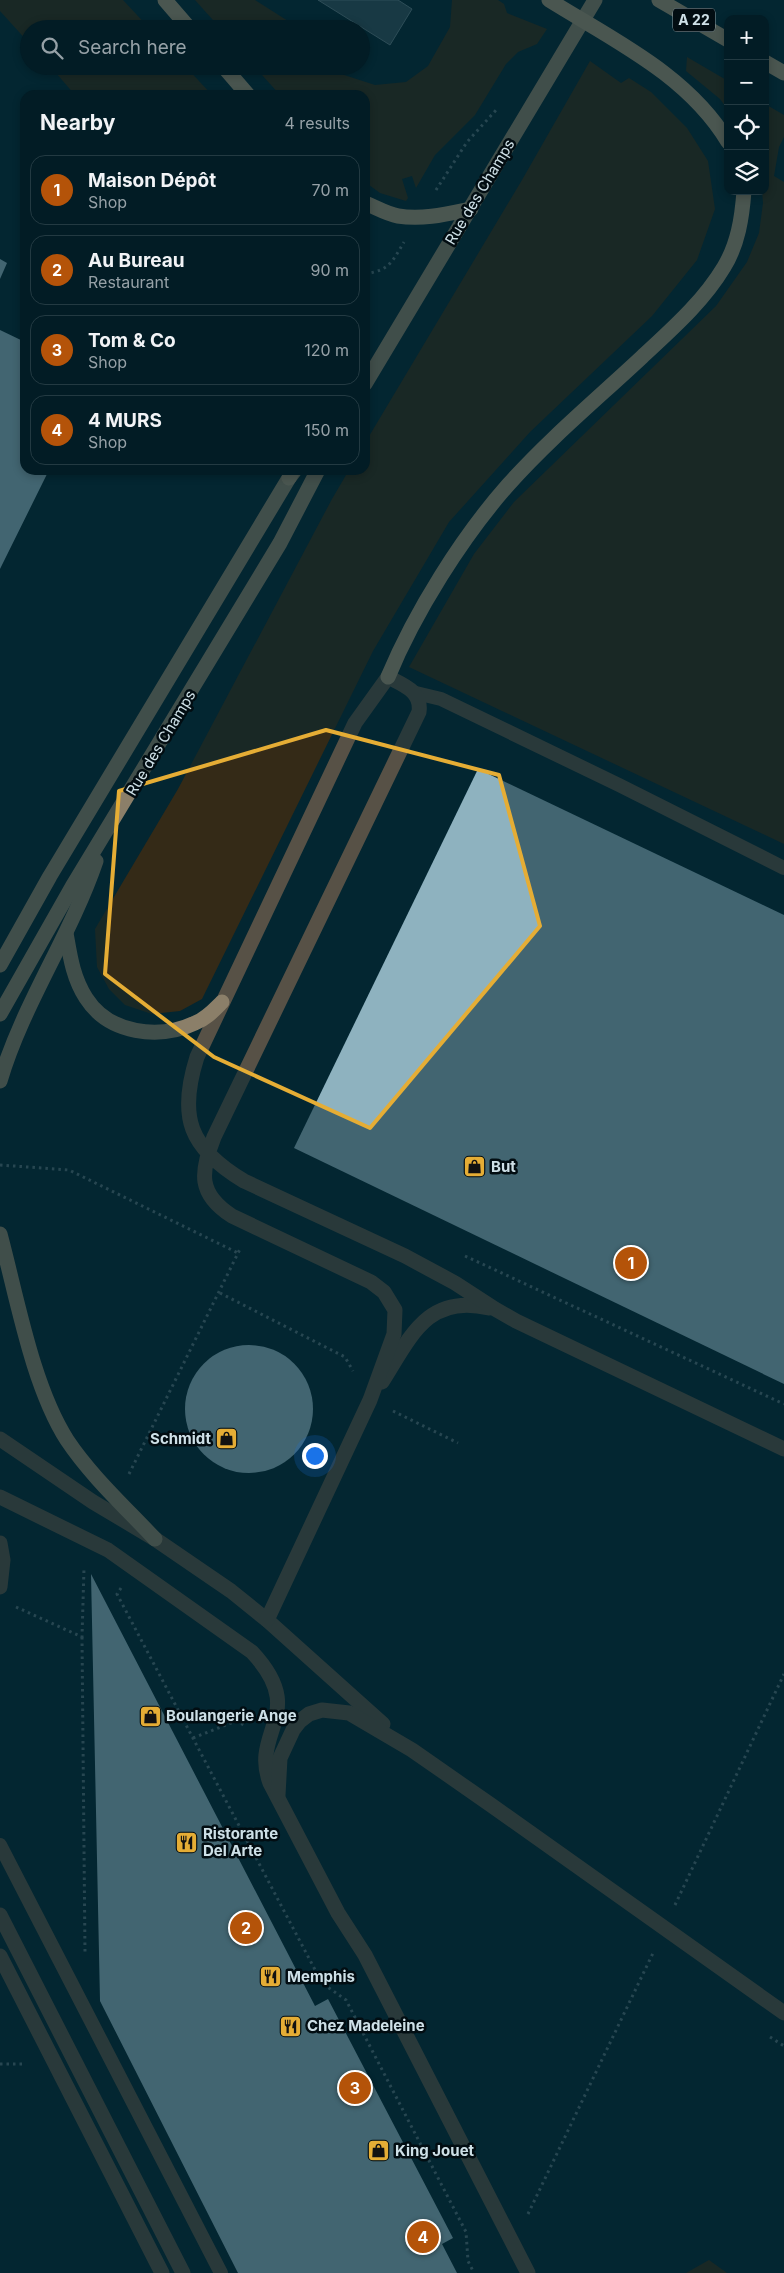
<!DOCTYPE html>
<meta charset="utf-8">
<style>
:root{--surface:#021c25;--page:#102932;--text:#f1f3f6;--muted:#96a1a7;--line:#233a42;--accent:#b45309}
body{margin:0;font-family:Inter,sans-serif;background:var(--page);color:var(--text)}
.controls{position:absolute;right:15px;top:15px;display:grid;overflow:hidden;border-radius:10px;box-shadow:0 2px 8px #0003}
.controls button{width:45px;height:45px;display:grid;place-items:center;padding:0;border:0;border-bottom:1px solid var(--line);background:var(--surface);color:var(--text);font:25px sans-serif}
.you{position:absolute;left:314px;top:1455px;width:18px;height:18px;margin:-12px;border:4px solid #fff;border-radius:50%;background:#1a73e8;box-shadow:0 0 0 8px #1a73e833}
.badge{display:grid;place-items:center;width:32px;height:32px;border-radius:50%;background:var(--accent);color:#fff;font-size:16px;font-weight:700}
.pin{position:absolute;translate:-50% -50%;border:2px solid #fff;box-shadow:0 1px 5px #0006}
.list{margin:0;padding:0;list-style:none}
h2{display:flex;justify-content:space-between;align-items:center;height:65px;margin:0;padding:0 20px;font-size:21px}
h2 small{font-size:16px;font-weight:400;color:var(--muted)}
.list li{display:grid;grid-template-columns:32px 1fr auto;gap:15px;align-items:center;box-sizing:border-box;height:70px;margin:0 10px 10px;padding:0 10px;border:1px solid var(--line);border-radius:15px}
.list b{display:block;font-size:19px;white-space:nowrap}
.list p{margin:0;font-size:16px;white-space:nowrap;color:var(--muted)}
.list em{font-size:16px;font-style:normal;color:var(--muted)}
.icon{flex:none;width:28px;height:28px;fill:none;stroke:currentColor;stroke-width:2;stroke-linecap:round;stroke-linejoin:round}
.map{position:relative;flex:none;width:784px;height:2273px;overflow:hidden}
.search{position:absolute;background:var(--surface);box-shadow:0 2px 8px #0003;left:20px;top:20px;width:350px;height:55px;display:flex;align-items:center;gap:12px;box-sizing:border-box;padding:0 18px;border-radius:28px;color:var(--muted);font-size:19px}
.panel{position:absolute;background:var(--surface);box-shadow:0 2px 8px #0003;left:20px;top:90px;width:350px;height:385px;border-radius:15px}
.map>svg:first-child{display:block}
.green{fill:#342a17}
.water{fill:#31515c;stroke:#607c86}
.building{fill:#8eb2bf}
.lines{fill:none;stroke-linecap:round;stroke-linejoin:round}
.path{stroke:#526e78;stroke-width:3;stroke-dasharray:2.5 4;stroke-linecap:butt}
.lane{stroke:#575146;stroke-width:14}
.street{stroke:#575146;stroke-width:15}
.primary{stroke:#8b7f69;stroke-width:15}
.highway{stroke:#a09177;stroke-width:15}
.marked{fill:none;stroke:#e5ad35;stroke-width:4;stroke-linejoin:round}
.labels{text-anchor:middle;stroke-width:5;stroke-linejoin:round;paint-order:stroke}
.shield{fill:#020d12;stroke:#91a1a7;stroke-width:1}
.shield-label{font-size:14px;font-weight:bold;fill:#cee0e7}
.street-label{font-size:15px;fill:#cee0e7;stroke:#020d12}
.poi-label{font-size:15px;font-weight:bold;fill:#cee0e7;stroke:#020d12;text-anchor:start}
</style>
<div class="map">
<svg width="784" height="2273" viewBox="0 0 784 2273">
<rect width="100%" height="100%" fill="#032631"/>
<g class="green">
<path d="M0,0H123L150,29H29V43L0,11Z"/>
<path d="M195,0H255L288,21L296,29H221Z"/>
<path d="M452,0H498L504,4L507,13L547,29L537,44L518,52L506,64L475,115L435,155L416,188L412,176L402,179L408,198L406,201L380,193L365,182V95H280L254,66H333L341,74L375,85L406,82L428,66L450,27Z"/>
<path d="M687,57L728,81V110L720,99L686,71Z"/>
<path d="M590,61L621,83L629,78L651,92L687,128L708,161L715,209L697,260L652,316L530,432L449,522L373,651L202,999L180,1011L152,1014L125,1005L109,989L97,967L95,929L178,789L332,499L349,470H365V443L522,180Z"/>
<path d="M50,66H185L212,95H75Z"/>
<path d="M765,104L784,115V137L779,147L774,176L784,182V844L409,667L474,554L514,502L716,306L747,262L759,233L763,203L762,191H765Z"/>
<path d="M709,2260L727,2273H686Z"/>
</g>
<path class="water" d="M318,0H398L412,9L390,45Z"/>
<g class="building">
<path d="M0,259L7,263L0,279Z"/>
<path d="M0,330L25,342V470H49L0,569Z"/>
<path d="M478,769L784,915V1384L294,1148Z"/>
<circle cx="249" cy="1409" r="64"/>
<path d="M91,1574L315,2006L328,1999L453,2238L442,2244L457,2273H238L100,2001Z"/>
</g>
<g class="lines">
<g class="path">
<path d="M436,190L467,142L497,109"/>
<path d="M365,274C390,270 392,262 404,242"/>
<path d="M0,1165L69,1170L238,1253"/>
<path d="M465,1256L784,1404"/>
<path d="M220,1293L345,1357L353,1371"/>
<path d="M393,1411L458,1443"/>
<path d="M129,1474L241,1247"/>
<path d="M121,1588L117,1594L322,1983L346,2000L466,2232L468,2261L474,2273"/>
<path d="M16,1607L82,1637L84,1568"/>
<path d="M82,1637L85,1953"/>
<path d="M193,1738L236,1721L246,1726"/>
<path d="M675,1905L784,1674"/>
<path d="M770,2037L784,2046"/>
<path d="M0,2064H26"/>
<path d="M528,2214L654,1951"/>
</g>
<g class="lane">
<path d="M416,693L441,699L619,785L784,868"/>
<path d="M0,1845L221,2273"/>
</g>
<g class="street">
<path d="M382,1382C410,1338 427,1293 489,1308"/>
<path d="M0,1439L93,1502L155,1539L231,1591L267,1620L383,1724"/>
<path d="M0,1497L108,1550L252,1652C309,1713 250,1731 270,1783L338,1913L365,1955L528,2273"/>
<path d="M0,1543L3,1560L0,1587"/>
<path d="M267,1620L370,1400L394,1334L395,1310L384,1292L371,1282L232,1216C198,1194 200,1173 214,1137L419,712C422,691 403,685 388,677L355,723L197,1057C178,1117 189,1148 244,1181L405,1256L455,1283L495,1309L516,1321L784,1449"/>
<path d="M278,1795L280,1758L293,1730L300,1721L309,1714L322,1710L349,1713L412,1750L491,1805L784,2013"/>
<path d="M0,1915L183,2273"/>
<path d="M0,1956L162,2273"/>
</g>
<g class="primary">
<path d="M365,384L595,0"/>
<path d="M66,933C70,956 73,978 86,998C109,1034 159,1040 195,1023C206,1019 214,1010 222,1002"/>
<path d="M0,965L50,876L289,478L295,470"/>
<path d="M0,1014L72,887L280,543L318,470"/>
<path d="M0,1081C23,1004 70,937 96,861"/>
<path d="M0,1234C17,1297 32,1385 67,1440C91,1476 125,1507 155,1539"/>
</g>
<g class="highway">
<path d="M165,0L190,29"/>
<path d="M549,0C613,40 688,75 728,142"/>
<path d="M659,0L728,40"/>
<path d="M765,62L784,73"/>
<path d="M223,66L248,95"/>
<path d="M365,203C375,207 387,214 398,216C423,220 447,214 471,209"/>
<path d="M289,478L293,470"/>
<path d="M388,677C415,612 462,537 508,485C549,439 597,399 642,357C672,329 703,302 724,267C738,244 742,218 744,191"/>
</g>
</g>
<path d="M0 0H784V2273H0ZM326,730L499,775L540,926L370,1128L214,1057L105,974L119,791Z" fill="#032631" fill-opacity=".55" fill-rule="evenodd"/>
<path class="marked" d="M326,730L499,775L540,926L370,1128L214,1057L105,974L119,791Z"/>
<defs>
<symbol id="shop-square" viewBox="-11 -11 22 22"><rect x="-9" y="-9" width="18" height="18" rx="4" fill="#e5ad35" stroke="#020d12"/><path d="M-5-2.5h2.3a2.7 3.5 0 0 1 5.4 0H5L5.5 6h-11ZM-1.5-2.5h3a1.5 2.3 0 0 0-3 0Z" fill="#111"/></symbol>
<symbol id="restaurant-square" viewBox="-11 -11 22 22"><rect x="-9" y="-9" width="18" height="18" rx="4" fill="#e5ad35" stroke="#020d12"/><path d="M-5-6h1v4h1v-4h1v4h1v-4h1v5L-1.5 .5V6h-2V.5L-5-1ZM5-6V6H3V1.5H1.5Q1.5-4 5-6Z" fill="#111"/></symbol>
</defs>
<g fill-rule="evenodd">
<use href="#shop-square" x="462" y="1154" width="25" height="25"/>
<use href="#shop-square" x="214" y="1426" width="25" height="25"/>
<use href="#shop-square" x="138" y="1704" width="25" height="25"/>
<use href="#restaurant-square" x="174" y="1830" width="25" height="25"/>
<use href="#restaurant-square" x="258" y="1964" width="25" height="25"/>
<use href="#restaurant-square" x="278" y="2014" width="25" height="25"/>
<use href="#shop-square" x="366" y="2138" width="25" height="25"/>
</g>
<g class="labels">
<rect class="shield" x="673" y="8.5" width="42" height="23" rx="4"/>
<g class="shield-label">
<text x="694" y="25">A 22</text>
</g>
<g class="street-label">
<text transform="translate(480 192) rotate(-59)" y="5">Rue des Champs</text>
<text transform="translate(161 743) rotate(-59)" y="5">Rue des Champs</text>
</g>
<g class="poi-label">
<text x="491" y="1172">But</text>
<text x="211" y="1444" text-anchor="end">Schmidt</text>
<text x="166" y="1721">Boulangerie Ange</text>
<text x="203" y="1839">Ristorante<tspan x="203" dy="17">Del Arte</tspan></text>
<text x="287" y="1982">Memphis</text>
<text x="307" y="2031">Chez Madeleine</text>
<text x="395" y="2156">King Jouet</text>
</g>
</g>
</svg>
<div class="controls">
<button>+</button>
<button>−</button>
<button><svg class="icon" aria-label="locate" viewBox="0 0 24 24"><circle cx="12" cy="12" r="6"/><path d="M12 2v4M12 18v4M2 12h4M18 12h4"/></svg></button>
<button><svg class="icon" aria-label="layers" viewBox="0 0 24 24"><path d="M12 4l9 5-9 5-9-5zM3 14l9 5 9-5"/></svg></button>
</div>
<div class="you"></div>
<div class="pin badge" style="left:631px;top:1263px">1</div>
<div class="pin badge" style="left:246px;top:1928px">2</div>
<div class="pin badge" style="left:355px;top:2088px">3</div>
<div class="pin badge" style="left:423px;top:2237px">4</div>
<div class="search"><svg class="icon" aria-label="search" viewBox="0 0 24 24"><circle cx="10" cy="10" r="6"/><path d="M15 15l6 6"/></svg>Search here</div>
<section class="panel">
<h2>Nearby<small>4 results</small></h2>
<ul class="list">
<li><span class="badge">1</span><div><b>Maison Dépôt</b><p>Shop</p></div><em>70 m</em></li>
<li><span class="badge">2</span><div><b>Au Bureau</b><p>Restaurant</p></div><em>90 m</em></li>
<li><span class="badge">3</span><div><b>Tom &amp; Co</b><p>Shop</p></div><em>120 m</em></li>
<li><span class="badge">4</span><div><b>4 MURS</b><p>Shop</p></div><em>150 m</em></li>
</ul>
</section>
</div>
